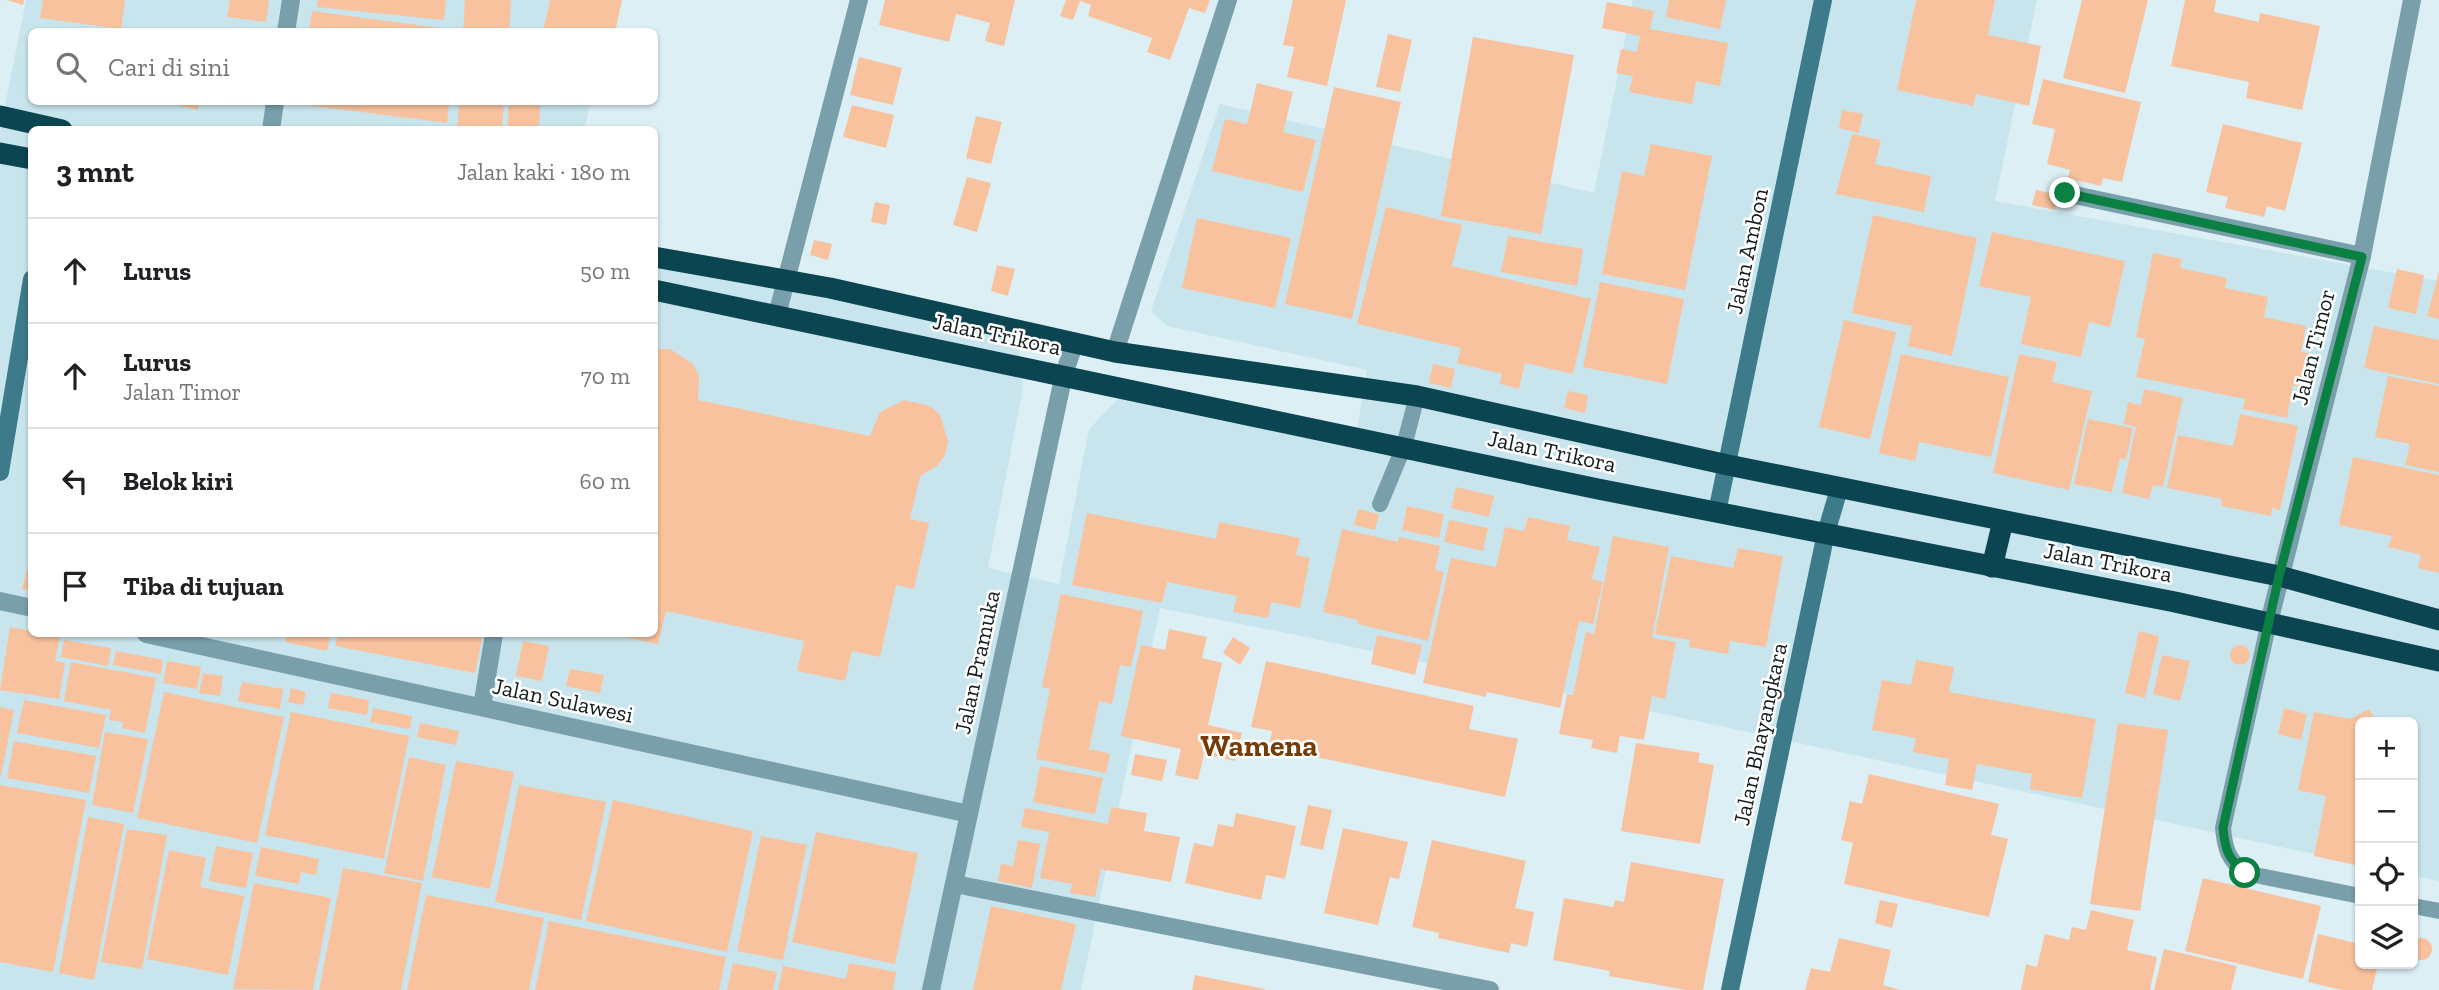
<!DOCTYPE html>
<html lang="id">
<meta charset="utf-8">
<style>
:root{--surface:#fff;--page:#f2f2f2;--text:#202124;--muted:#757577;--line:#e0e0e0}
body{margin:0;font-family:"Zilla Slab",serif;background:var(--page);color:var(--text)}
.controls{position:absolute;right:21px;bottom:21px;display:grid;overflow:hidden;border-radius:10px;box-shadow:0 2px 5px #0004}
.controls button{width:63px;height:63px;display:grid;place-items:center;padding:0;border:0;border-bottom:2px solid var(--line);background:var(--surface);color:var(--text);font:35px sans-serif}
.stop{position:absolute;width:21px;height:21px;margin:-16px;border:5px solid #0b8043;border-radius:50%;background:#fff}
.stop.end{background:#0b8043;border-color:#fff;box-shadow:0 2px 7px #0008}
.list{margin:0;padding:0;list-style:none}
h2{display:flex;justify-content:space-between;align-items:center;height:91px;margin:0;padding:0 28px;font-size:30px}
h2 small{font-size:23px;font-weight:400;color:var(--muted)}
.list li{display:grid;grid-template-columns:46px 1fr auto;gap:21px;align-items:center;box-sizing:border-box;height:105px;padding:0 28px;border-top:2px solid var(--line)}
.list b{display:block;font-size:26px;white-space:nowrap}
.list p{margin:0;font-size:23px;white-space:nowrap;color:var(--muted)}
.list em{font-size:23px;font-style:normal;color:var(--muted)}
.icon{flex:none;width:38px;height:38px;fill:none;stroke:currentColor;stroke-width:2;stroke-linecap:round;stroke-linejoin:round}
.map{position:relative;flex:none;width:2439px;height:990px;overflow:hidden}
.search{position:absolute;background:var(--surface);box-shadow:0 2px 5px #0004;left:28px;top:28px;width:630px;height:77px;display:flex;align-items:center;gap:18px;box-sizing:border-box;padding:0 24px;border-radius:10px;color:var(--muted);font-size:26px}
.panel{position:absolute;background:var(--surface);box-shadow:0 2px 5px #0004;left:28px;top:126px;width:630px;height:511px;border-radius:10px}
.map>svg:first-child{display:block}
.built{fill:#c8e5ed}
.building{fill:#f9c29e}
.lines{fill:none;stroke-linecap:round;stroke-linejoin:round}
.lane{stroke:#799faa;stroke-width:16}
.street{stroke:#799faa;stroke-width:18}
.secondary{stroke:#3d7a8a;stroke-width:18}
.highway{stroke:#0a4551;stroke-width:21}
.route{stroke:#0b8043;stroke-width:9}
.labels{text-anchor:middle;stroke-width:5;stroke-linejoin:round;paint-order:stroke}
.street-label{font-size:23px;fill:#141b1d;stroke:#fff}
.district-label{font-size:30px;font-weight:bold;fill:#763c06;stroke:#fff}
</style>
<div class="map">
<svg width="2439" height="990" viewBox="0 0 2439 990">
<rect width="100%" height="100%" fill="#dceff5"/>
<path class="built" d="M26,0H610L604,31L32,32V102H590L585,129L32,130V634H654L655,261L1018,337L1023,389L988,568L1059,584L1089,429L1118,399L1354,448L1367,370L1167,326L1151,311L1220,104L1594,193L1633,0H2037L1995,201L2439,281V881L2413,876V722H2360V864L1306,637L1160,608L1081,990H0V131Z"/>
<g class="building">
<path d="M7,0H24L23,5Z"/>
<path d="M43,0H125L121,29L40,18Z"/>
<path d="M230,0H269L266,22L227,17Z"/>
<path d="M318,0H446L444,20L317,7Z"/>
<path d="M465,0H511L509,32H463Z"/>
<path d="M550,0H622L615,32H543Z"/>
<path d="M885,0H1015L1004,46L985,41L990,23L956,14L949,42L879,25Z"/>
<path d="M1066,0H1210L1205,13L1189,8L1170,60L1147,52L1152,38L1088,16L1091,5L1080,1L1073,20L1060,16Z"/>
<path d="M1293,0H1346L1327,86L1287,77L1294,47L1283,45Z"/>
<path d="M1669,0H1726L1720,29L1666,17Z"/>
<path d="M1916,0H1995L1988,35L2041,46L2029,106L1976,94L1973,106L1897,90Z"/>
<path d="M2082,0H2148L2125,93L2063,78Z"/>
<path d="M2185,0H2216L2214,12L2259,22L2260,13L2320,26L2302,110L2246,98L2249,82L2171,66Z"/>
<path d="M1607,2L1654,11L1650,29L1728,43L1720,86L1696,81L1692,104L1629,92L1633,76L1616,73L1621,49L1637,52L1640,36L1602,28Z"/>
<path d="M312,11L455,30V32H309Z"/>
<path d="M1388,34L1412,40L1400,92L1376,87Z"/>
<path d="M1473,37L1574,55L1541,234L1441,216Z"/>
<path d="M859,57L902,68L893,105L850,95Z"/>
<path d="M2043,79L2141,102L2122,182L2103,178L2101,186L2068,178L2070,170L2047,164L2055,129L2032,124Z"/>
<path d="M1257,83L1293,92L1283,132L1316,140L1303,192L1212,171L1225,119L1247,124Z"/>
<path d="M1334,87L1401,102L1352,319L1285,304Z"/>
<path d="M163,102H199L198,110Z"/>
<path d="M299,102H449L447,123L299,104Z"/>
<path d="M459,102H504L502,130H457Z"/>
<path d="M509,102H540L539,130H507Z"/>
<path d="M852,105L894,115L886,148L843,137Z"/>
<path d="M1842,110L1863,114L1859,133L1839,128Z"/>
<path d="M976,116L1002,122L991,164L966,158Z"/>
<path d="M2223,124L2302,143L2285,211L2267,206L2264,217L2225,208L2228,197L2206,192Z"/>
<path d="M1852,134L1881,140L1875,164L1931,176L1924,212L1836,194Z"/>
<path d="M1651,144L1712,156L1685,290L1602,274L1622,171L1644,176Z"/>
<path d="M967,177L991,183L977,232L953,225Z"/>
<path d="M2036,190L2058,195L2055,210L2032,205Z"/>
<path d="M875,202L890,205L886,225L871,222Z"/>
<path d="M1386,207L1462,225L1452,266L1591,299L1573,374L1525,363L1519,389L1500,384L1502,374L1457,363L1461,348L1357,324Z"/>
<path d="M1873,215L1977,238L1952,356L1908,346L1912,326L1852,313Z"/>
<path d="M1197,218L1291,238L1275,308L1182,288Z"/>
<path d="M1992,232L2125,261L2110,327L2089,322L2081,357L2021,344L2031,297L1979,286Z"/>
<path d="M1508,236L1583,249L1577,286L1501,272Z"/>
<path d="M814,240L832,244L828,260L810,255Z"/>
<path d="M2153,253L2182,259L2180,268L2227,278L2225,288L2268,297L2264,317L2306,326L2301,352L2311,354L2304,388L2293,385L2287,418L2243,409L2245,399L2136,377L2145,339L2136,337Z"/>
<path d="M997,265L1015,269L1008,296L991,291Z"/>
<path d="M2397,269L2424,275L2416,314L2388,308Z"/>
<path d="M2439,272V319L2427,316Z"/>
<path d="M1600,282L1684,299L1667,384L1583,367Z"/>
<path d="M1844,320L1896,332L1870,439L1819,427Z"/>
<path d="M2374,326L2439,340V384L2364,368Z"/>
<path d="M654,349H670L693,364L699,376L698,400L870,436L880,412L904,400L930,406L940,415L948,441L945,455L937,466L920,476L910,519L929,523L914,589L896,585L880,657L852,651L845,681L797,671L804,641L666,611L658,644L615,635L654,634Z"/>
<path d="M1901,354L2009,377L1991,457L1919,442L1915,461L1879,453Z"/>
<path d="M2019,354L2057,362L2052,382L2092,391L2069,490L1993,473Z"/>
<path d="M1433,364L1455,369L1451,388L1429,383Z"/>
<path d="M2388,376L2439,386V472L2405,465L2410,444L2375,437Z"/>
<path d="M2144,389L2183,398L2163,487L2153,485L2149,499L2122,493L2136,427L2124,424L2128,402L2141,405Z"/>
<path d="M1568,391L1588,395L1585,413L1564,408Z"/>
<path d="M2240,414L2298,426L2280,510L2272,508L2271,516L2221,506L2222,499L2167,488L2178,435L2233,446Z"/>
<path d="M2088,419L2133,428L2126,460L2120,458L2112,492L2074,484Z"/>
<path d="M2353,457L2439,475V573L2418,568L2421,555L2388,547L2392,536L2339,525Z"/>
<path d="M1456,487L1494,496L1489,517L1451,508Z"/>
<path d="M1407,506L1444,514L1439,538L1402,530Z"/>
<path d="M1358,509L1379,514L1375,530L1354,525Z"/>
<path d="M1087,513L1216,539L1219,522L1300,538L1296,555L1310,558L1300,608L1271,602L1268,618L1233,612L1237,596L1167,582L1162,603L1072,585Z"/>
<path d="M1528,517L1570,526L1567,540L1600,547L1592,579L1603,582L1593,624L1579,621L1560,708L1487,692L1486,697L1423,683L1451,558L1496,567L1505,527L1524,531Z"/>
<path d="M1449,520L1488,528L1483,551L1444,542Z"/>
<path d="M1342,529L1398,542L1399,537L1440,546L1435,570L1444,572L1428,641L1358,624V620L1323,612Z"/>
<path d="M1613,536L1669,547L1652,638L1676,642L1665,699L1652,696L1644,740L1620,736L1617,753L1591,748L1593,740L1559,734L1567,694L1573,695L1586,632L1594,634Z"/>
<path d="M1738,548L1783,556L1766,647L1730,641L1728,654L1689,647L1690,640L1655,634L1671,556L1733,568Z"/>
<path d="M32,552V591L22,589Z"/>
<path d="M1061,594L1143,611L1131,667L1120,665L1112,704L1099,701L1089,749L1110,754L1106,773L1036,759L1050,689L1042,687Z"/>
<path d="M10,627L32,631V634L60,636L55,661L65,663L59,699L0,690Z"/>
<path d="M1169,629L1207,637L1202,658L1222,663L1208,725L1242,733L1235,761L1204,754L1198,780L1175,775L1181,749L1121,736L1141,645L1165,650Z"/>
<path d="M2139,631L2159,636L2145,698L2125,693Z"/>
<path d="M261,634H279L278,638Z"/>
<path d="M287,634H331L327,651L285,642Z"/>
<path d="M338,634H483L475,673L335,646Z"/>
<path d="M1377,635L1422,645L1415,675L1371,664Z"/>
<path d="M1233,637L1250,648L1240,665L1223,653Z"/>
<path d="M64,640L111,648L108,666L61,657Z"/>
<path d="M523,641L549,646L542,681L516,676Z"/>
<circle cx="2240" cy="655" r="10"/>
<path d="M116,651L163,660L161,674L113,665Z"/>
<path d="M2162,655L2190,661L2180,701L2153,694Z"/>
<path d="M1916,660L1954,667L1949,692L2096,719L2082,798L2030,789L2032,774L1977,764L1972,790L1945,785L1949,759L1913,752L1916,738L1872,730L1882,680L1911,685Z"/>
<path d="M167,661L201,667L197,689L163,683Z"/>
<path d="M1266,661L1474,706L1469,729L1518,739L1505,797L1269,747L1272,731L1251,727Z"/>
<path d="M71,662L156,678L145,733L122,728L123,722L109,720L111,710L64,701Z"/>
<path d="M570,669L604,675L600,693L566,686Z"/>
<path d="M203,673L223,676L220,696L199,693Z"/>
<path d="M242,682L283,689L280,709L238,701Z"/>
<path d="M291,688L306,692L303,705L288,702Z"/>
<path d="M164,692L284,717L257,843L137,818Z"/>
<path d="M331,693L369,700L367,715L328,708Z"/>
<path d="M24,700L106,715L99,748L17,733Z"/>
<path d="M0,707L14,710L1,776H0Z"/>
<path d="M373,708L412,716L410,729L370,722Z"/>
<path d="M2284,708L2307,714L2301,740L2278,734Z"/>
<path d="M2369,709L2377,722H2360V866L2314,856L2326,796L2298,790L2314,712L2350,719Z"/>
<path d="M291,712L409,736L384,859L265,835Z"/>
<path d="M420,723L459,731L456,745L417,737Z"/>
<path d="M2118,723L2168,730L2140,911L2090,904Z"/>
<path d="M105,732L148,739L133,813L92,805Z"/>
<path d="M14,741L96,756L89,793L7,778Z"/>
<path d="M1636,743L1700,753L1698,762L1714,765L1700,844L1621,831Z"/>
<path d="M1135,754L1167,760L1162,781L1131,775Z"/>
<path d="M409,757L446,765L423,881L384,873Z"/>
<path d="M456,761L514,772L490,889L432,877Z"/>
<path d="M1040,766L1103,778L1095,814L1033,802Z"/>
<path d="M1869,774L1999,804L1991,835L2008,839L1989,917L1844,884L1853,843L1841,840L1850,801L1862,804Z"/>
<path d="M0,785L86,800L53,972L0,962Z"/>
<path d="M519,785L606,802L581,920L495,902Z"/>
<path d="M613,800L753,831L727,952L586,921Z"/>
<path d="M1308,805L1332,810L1323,850L1300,845Z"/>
<path d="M1111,807L1147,813L1144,831L1180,837L1171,882L1101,869L1095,897L1070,893L1072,884L1040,878L1049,832L1021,827L1025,808L1108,824Z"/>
<path d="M1236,813L1296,826L1285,879L1266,875L1261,900L1185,883L1194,843L1213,847L1218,824L1233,827Z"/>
<path d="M88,817L124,824L94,980L59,973Z"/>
<path d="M1343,828L1408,842L1399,879L1390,877L1378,925L1324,913Z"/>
<path d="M127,829L167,835L142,969L101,962Z"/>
<path d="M816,832L918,853L895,964L792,942Z"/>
<path d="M761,836L807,845L783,960L737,951Z"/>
<path d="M1018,840L1040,844L1032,888L998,881L1001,864L1013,866Z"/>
<path d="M1432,840L1526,861L1515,908L1534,912L1527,947L1511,943L1509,953L1438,938L1439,933L1412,927Z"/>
<path d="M216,846L253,853L246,888L209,881Z"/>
<path d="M261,847L319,859L316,875L301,872L299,884L255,876Z"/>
<path d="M169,850L206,858L200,887L244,896L228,975L147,959Z"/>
<path d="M1631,862L1724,879L1703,990H1686L1609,976L1610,971L1553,960L1564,898L1613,907L1615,900L1624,902Z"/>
<path d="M343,868L422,883L401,990H319Z"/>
<path d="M2203,878L2321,906L2303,979L2185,951Z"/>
<path d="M254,883L331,898L313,990L233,989Z"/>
<path d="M426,895L544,918L529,990H407Z"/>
<path d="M1880,900L1898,904L1892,928L1875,923Z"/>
<path d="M991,906L1076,924L1061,990H973Z"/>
<path d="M2091,910L2134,920L2127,950L2157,957L2150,990H2021L2026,964L2037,967L2045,934L2069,940L2072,927L2086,930Z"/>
<path d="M549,921L726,957L719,990H535Z"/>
<path d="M2318,934L2360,944V964H2378L2372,990H2342L2308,982Z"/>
<path d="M1839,938L1891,950L1883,985L1901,990H1805L1811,968L1830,972Z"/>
<circle cx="2421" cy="949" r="11"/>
<path d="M2164,949L2237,966L2231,990H2154Z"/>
<path d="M733,963L777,972L773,990H727Z"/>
<path d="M849,963L896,972L893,990H778L783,966L846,979Z"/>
<path d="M1195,975L1265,989V990H1192Z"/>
</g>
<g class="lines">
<g class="lane">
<path d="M1380,504L1404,446L1417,396"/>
<path d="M2269,622L2223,828C2225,849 2228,859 2245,873L2360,896"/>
<path d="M2413,906L2439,911"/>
</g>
<g class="street">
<path d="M286,32L291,0"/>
<path d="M271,130L275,102"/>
<path d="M2065,193L2362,256"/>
<path d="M777,315L859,0"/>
<path d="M1115,352L1228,0"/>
<path d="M0,601L32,608"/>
<path d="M2269,622L2362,256L2412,0"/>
<path d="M146,634L969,814"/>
<path d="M482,707L494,634"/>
<path d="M955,884L1490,990"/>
<path d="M931,990L1064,374L1074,345"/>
</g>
<g class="secondary">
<path d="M0,472L32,279"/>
<path d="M1717,512L1823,0"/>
<path d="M1730,990L1826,533L1839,489"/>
</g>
<g class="highway">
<path d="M0,116L62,130"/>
<path d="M0,153L32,159"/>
<path d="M654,257L830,288L1115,352L1417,396L1728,465L2279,576L2439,620"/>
<path d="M654,290L1598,489L2175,602L2439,661"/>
<path d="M1992,567L2003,521"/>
</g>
</g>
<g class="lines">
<path class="route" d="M2065,193L2362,257L2279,576L2223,828C2225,849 2228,859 2245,873"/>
</g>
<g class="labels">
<g class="street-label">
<text transform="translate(1747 251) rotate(-78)" y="8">Jalan Ambon</text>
<text transform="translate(997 334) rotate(12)" y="8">Jalan Trikora</text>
<text transform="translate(2313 347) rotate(-76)" y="8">Jalan Timor</text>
<text transform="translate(1552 451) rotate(12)" y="8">Jalan Trikora</text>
<text transform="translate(2108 562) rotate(11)" y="8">Jalan Trikora</text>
<text transform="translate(977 662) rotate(-78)" y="8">Jalan Pramuka</text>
<text transform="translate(563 700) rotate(12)" y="8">Jalan Sulawesi</text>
<text transform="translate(1760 734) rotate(-78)" y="8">Jalan Bhayangkara</text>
</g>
<g class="district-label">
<text x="1259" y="756">Wamena</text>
</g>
</g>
</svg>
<div class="controls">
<button>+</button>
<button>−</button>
<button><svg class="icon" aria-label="locate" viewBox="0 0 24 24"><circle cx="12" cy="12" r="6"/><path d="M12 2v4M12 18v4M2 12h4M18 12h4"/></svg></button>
<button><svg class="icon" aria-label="layers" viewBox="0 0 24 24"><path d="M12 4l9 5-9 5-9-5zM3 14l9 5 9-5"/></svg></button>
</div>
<div class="stop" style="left:2245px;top:873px"></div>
<div class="stop end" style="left:2065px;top:193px"></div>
<div class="search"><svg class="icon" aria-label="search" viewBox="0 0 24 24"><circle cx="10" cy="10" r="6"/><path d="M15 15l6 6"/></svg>Cari di sini</div>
<section class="panel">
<h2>3 mnt<small>Jalan kaki · 180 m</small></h2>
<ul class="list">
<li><svg class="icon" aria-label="ahead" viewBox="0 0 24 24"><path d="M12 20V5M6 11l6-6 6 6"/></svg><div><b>Lurus</b></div><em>50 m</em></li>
<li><svg class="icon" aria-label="ahead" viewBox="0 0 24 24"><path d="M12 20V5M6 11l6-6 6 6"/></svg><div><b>Lurus</b><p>Jalan Timor</p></div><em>70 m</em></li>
<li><svg class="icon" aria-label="left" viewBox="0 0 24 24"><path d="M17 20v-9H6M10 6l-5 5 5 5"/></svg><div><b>Belok kiri</b></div><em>60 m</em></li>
<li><svg class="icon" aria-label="arrive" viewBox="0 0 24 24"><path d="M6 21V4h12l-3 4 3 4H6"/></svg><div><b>Tiba di tujuan</b></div></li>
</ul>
</section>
</div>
